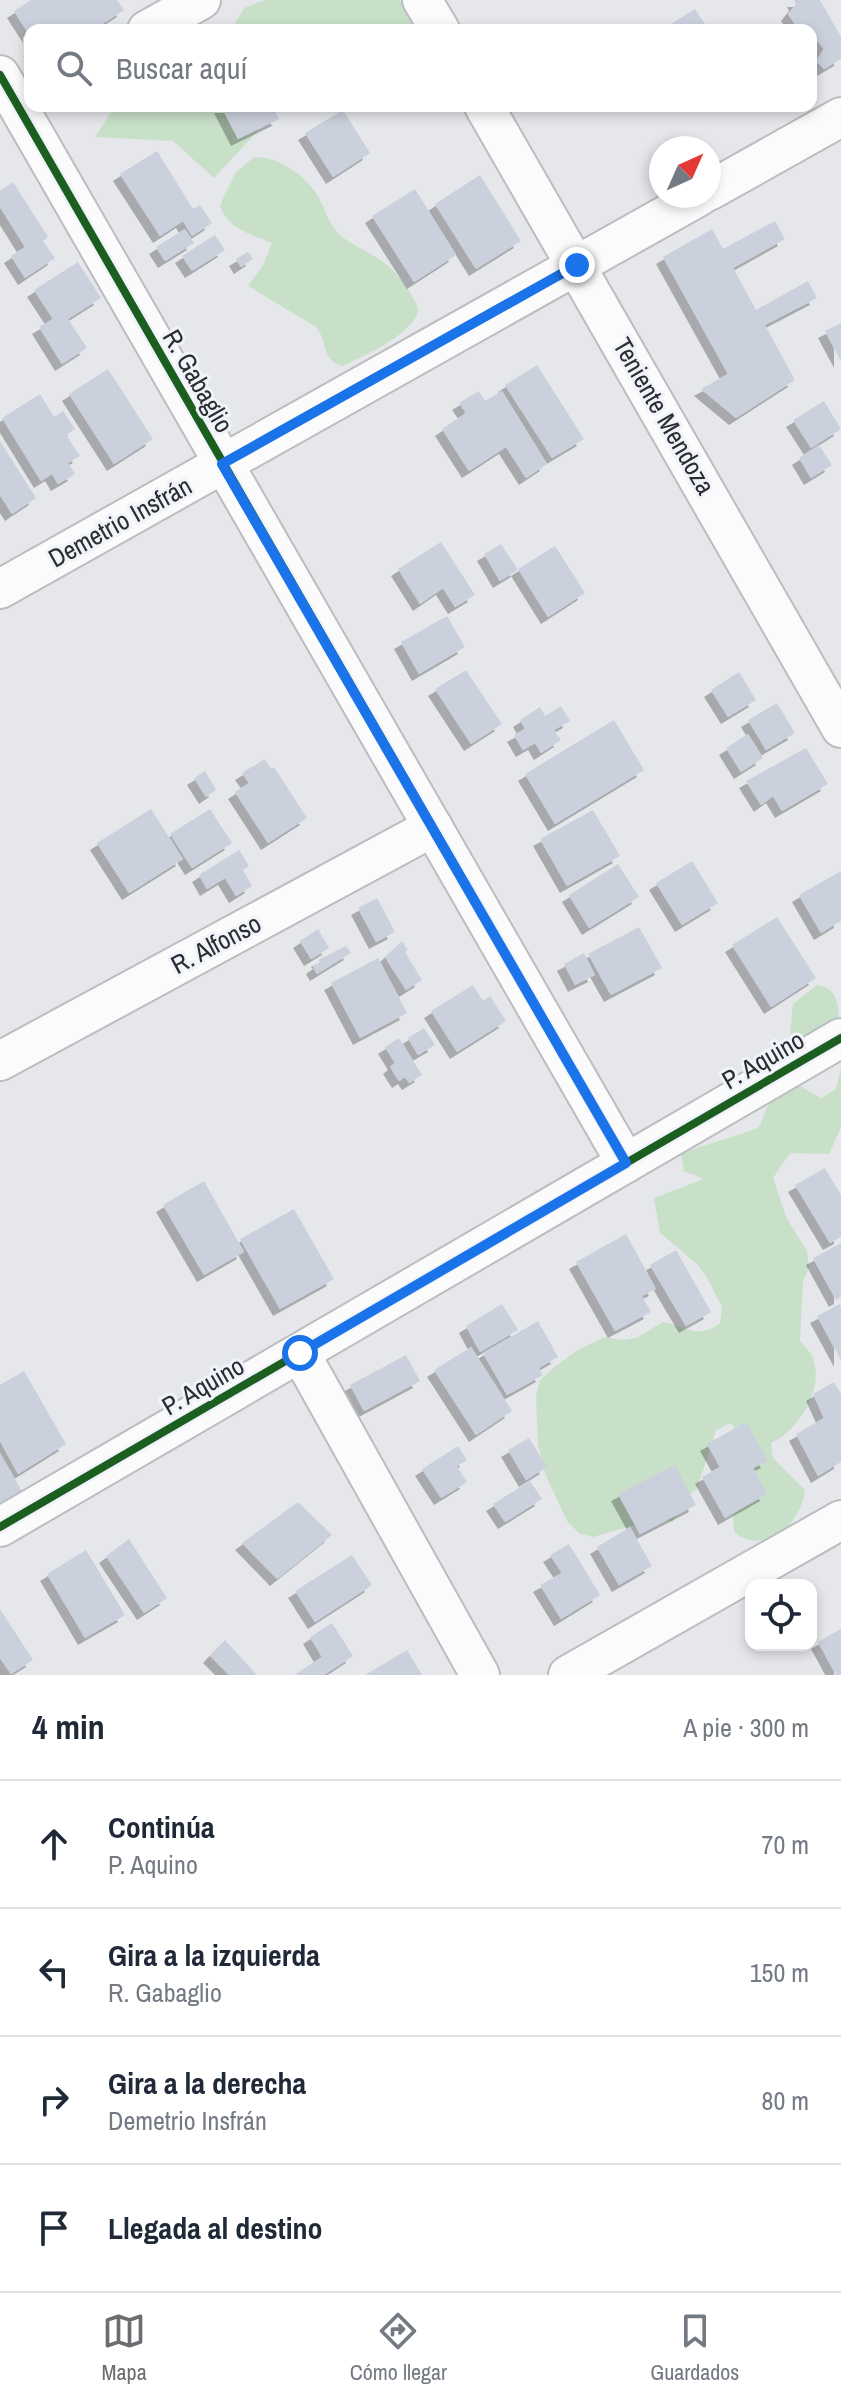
<!DOCTYPE html>
<html lang="es">
<meta charset="utf-8">
<style>
:root{--surface:#fff;--page:#f2f2f3;--text:#1f2937;--muted:#747a83;--line:#e0e1e3;--accent:#6c6d71}
body{margin:0;font-family:"Archivo Narrow",sans-serif;background:var(--page);color:var(--text)}
.controls{position:absolute;right:24px;bottom:24px;display:grid;overflow:hidden;border-radius:16px;box-shadow:0 4px 12px #0003}
.controls button{width:72px;height:72px;display:grid;place-items:center;padding:0;border:0;border-bottom:2px solid var(--line);background:var(--surface);color:var(--text);font:40px sans-serif}
.compass{position:absolute;left:649px;top:136px;width:72px;height:72px;border-radius:50%;background:var(--surface);box-shadow:0 4px 12px #0003;rotate:45deg}
.stop{position:absolute;width:24px;height:24px;margin:-18px;border:6px solid #1a73e8;border-radius:50%;background:#fff}
.stop.end{background:#1a73e8;border-color:#fff;box-shadow:0 2px 8px #0008}
.list{margin:0;padding:0;list-style:none}
h2{display:flex;justify-content:space-between;align-items:center;height:104px;margin:0;padding:0 32px;font-size:34px}
h2 small{font-size:26px;font-weight:400;color:var(--muted)}
.list li{display:grid;grid-template-columns:52px 1fr auto;gap:24px;align-items:center;box-sizing:border-box;height:128px;padding:0 32px;border-top:2px solid var(--line)}
.list b{display:block;font-size:30px;white-space:nowrap}
.list p{margin:0;font-size:26px;white-space:nowrap;color:var(--muted)}
.list em{font-size:26px;font-style:normal;color:var(--muted)}
.icon{flex:none;width:44px;height:44px;fill:none;stroke:currentColor;stroke-width:2;stroke-linecap:round;stroke-linejoin:round}
.map{position:relative;flex:none;width:841px;height:1675px;overflow:hidden}
.search{position:absolute;background:var(--surface);box-shadow:0 4px 12px #0003;left:24px;right:24px;top:24px;height:88px;display:flex;align-items:center;gap:20px;box-sizing:border-box;padding:0 28px;border-radius:16px;color:var(--muted);font-size:30px}
.sheet{height:616px;background:var(--surface)}
nav{display:flex;justify-content:space-around;align-items:center;box-sizing:border-box;height:112px;border-top:2px solid var(--line);background:var(--surface);font-size:22px;color:var(--muted)}
nav a{display:grid;justify-items:center;gap:4px}
nav .on{color:var(--accent)}
.map>svg:first-child{display:block}
.green{fill:#c8e0c8}
.building{fill:#cbd0dd;filter:url(#shadow)}
.lines{fill:none;stroke-linecap:round;stroke-linejoin:round}
.minor-casing{stroke:#bbbdc0;stroke-width:42}
.minor{stroke:#fbfbfc;stroke-width:38}
.cycleway-casing{stroke:#f0f3fa;stroke-width:13}
.cycleway{stroke:#1b5e20;stroke-width:8}
.route{stroke:#1a73e8;stroke-width:10}
.labels{text-anchor:middle;stroke-width:6;stroke-linejoin:round;paint-order:stroke}
.street-label{font-size:26px;fill:#2b2c2f;stroke:#f0f3fa}
</style>
<div class="map">
<svg width="841" height="1675" viewBox="0 0 841 1675">
<defs>
<filter id="shadow"><feDropShadow dx="-7" dy="7" stdDeviation="0" flood-color="#0004"/></filter>
</defs>
<rect width="100%" height="100%" fill="#e5e7eb"/>
<g class="green">
<path d="M264,0H400L418,30H231L244,8Z"/>
<path d="M115,106H281L214,178L173,141L95,137Z"/>
<path d="M254,157C278,156 308,177 319,198C326,211 329,225 340,235C351,245 366,250 377,258C396,269 411,291 419,310C410,337 366,354 343,366C321,361 328,341 316,327L248,286L263,265L272,243C252,235 226,228 220,205L236,172Z"/>
<path d="M817,985C840,988 839,1010 838,1028L804,1053L789,1045L793,1004Z"/>
<path d="M841,1068V1127L829,1154L790,1153L773,1178L787,1219L807,1251L809,1268L803,1281L800,1341C804,1346 810,1351 812,1356C826,1387 799,1431 771,1443L773,1458L805,1490C802,1523 764,1557 734,1532L733,1516L761,1457L752,1443L730,1423L716,1430L697,1489L684,1498L673,1522L656,1519L593,1537L579,1533L567,1521L545,1474L538,1444L536,1396L540,1380L553,1368L578,1350L605,1337L622,1340L636,1338L663,1322C689,1327 693,1339 720,1324L722,1307L706,1276L697,1264L660,1233L654,1198L704,1179L684,1171L681,1154C707,1143 734,1138 759,1127L774,1092L800,1086L821,1098L836,1089Z"/>
</g>
<g class="building">
<path d="M31,0H117L124,10L93,30H30V36L14,11Z"/>
<path d="M794,0H820L841,37V59L824,69L816,61L824,49L814,37L811,39V30H799L788,14L796,4Z"/>
<path d="M695,9L709,30H661Z"/>
<path d="M221,106H272L279,119L238,139Z"/>
<path d="M343,110L370,153L333,177L305,133Z"/>
<path d="M157,151L193,209L200,205L212,223L192,236L183,221L160,236L120,174Z"/>
<path d="M480,175L521,241L476,269L435,204Z"/>
<path d="M13,182L48,237L43,241L55,258L25,278L11,256L25,247L0,207V191Z"/>
<path d="M415,189L456,255L414,282L372,216Z"/>
<path d="M775,221L785,239L733,268L756,310L808,281L817,298L765,325L795,380L736,418L701,389L728,374L663,257L712,229L723,249Z"/>
<path d="M185,229L194,243L165,261L156,247Z"/>
<path d="M215,235L225,250L192,271L182,256Z"/>
<path d="M248,252L253,259L241,267L236,259Z"/>
<path d="M78,262L101,298L68,319L87,348L62,364L39,327L53,319L34,290Z"/>
<path d="M841,323V361L825,331Z"/>
<path d="M537,365L584,439L552,458L505,385Z"/>
<path d="M108,369L153,439L114,464L69,394Z"/>
<path d="M479,391L485,401L502,391L547,464L526,478L506,447L469,471L442,429L466,413L459,403Z"/>
<path d="M40,394L54,417L63,411L75,429L66,435L80,456L68,463L75,474L58,484L52,474L41,481L2,418Z"/>
<path d="M824,401L841,429L811,448L793,420Z"/>
<path d="M0,441L36,498L12,514L0,495Z"/>
<path d="M819,445L832,465L811,478L799,458Z"/>
<path d="M441,542L475,595L455,607L443,588L420,604L398,569Z"/>
<path d="M501,544L518,570L500,581L484,554Z"/>
<path d="M555,546L585,593L548,617L518,569Z"/>
<path d="M447,616L465,647L419,674L401,642Z"/>
<path d="M466,670L502,724L471,744L435,689Z"/>
<path d="M739,672L756,700L728,717L711,690Z"/>
<path d="M777,703L795,733L766,750L748,720Z"/>
<path d="M561,706L570,721L554,730L561,740L541,753L535,743L523,750L514,735L525,729L520,720L540,707L545,716Z"/>
<path d="M614,720L644,770L555,824L525,774Z"/>
<path d="M748,734L763,758L741,772L726,748Z"/>
<path d="M806,748L828,784L782,811L773,796L761,805L746,781Z"/>
<path d="M265,759L271,769L274,767L307,818L268,843L235,792L249,783L242,773Z"/>
<path d="M205,771L216,790L206,797L194,778Z"/>
<path d="M151,809L183,859L129,893L97,843Z"/>
<path d="M210,809L232,843L192,868L170,834Z"/>
<path d="M593,810L620,856L567,886L540,839Z"/>
<path d="M239,850L249,866L243,870L252,886L236,896L225,878L207,889L199,875Z"/>
<path d="M692,861L718,903L682,925L656,883Z"/>
<path d="M618,864L639,897L589,928L569,895Z"/>
<path d="M841,871V921L821,933L799,895Z"/>
<path d="M377,898L395,932L376,942L358,908Z"/>
<path d="M777,917L816,978L771,1007L732,945Z"/>
<path d="M639,927L662,968L611,995L588,954Z"/>
<path d="M318,929L329,948L311,959L300,941Z"/>
<path d="M402,941L408,950L405,952L422,980L406,990L385,957Z"/>
<path d="M346,946L351,953L317,974L313,967L320,962L318,960Z"/>
<path d="M584,953L595,975L575,985L564,964Z"/>
<path d="M378,958L407,1013L360,1038L331,983Z"/>
<path d="M473,985L483,1001L490,996L506,1021L457,1052L431,1011Z"/>
<path d="M424,1028L435,1045L418,1055L408,1038Z"/>
<path d="M399,1038L422,1075L409,1083L405,1077L399,1081L390,1067L395,1063L385,1047Z"/>
<path d="M825,1168L841,1195V1237L830,1243L795,1185Z"/>
<path d="M204,1181L244,1252L204,1275L163,1205Z"/>
<path d="M294,1209L334,1279L280,1309L240,1239Z"/>
<path d="M626,1234L656,1289L642,1296L651,1312L615,1331L576,1262Z"/>
<path d="M841,1243V1297L836,1300L813,1258Z"/>
<path d="M676,1250L711,1312L686,1326L650,1265Z"/>
<path d="M502,1304L518,1330L480,1352L466,1326Z"/>
<path d="M840,1304L841,1307V1360L817,1316Z"/>
<path d="M538,1321L558,1357L539,1368L543,1375L507,1395L483,1353Z"/>
<path d="M471,1347L512,1411L476,1435L434,1370Z"/>
<path d="M406,1355L420,1381L364,1411L350,1385Z"/>
<path d="M24,1371L66,1444L18,1474L0,1441V1385Z"/>
<path d="M834,1382L841,1394V1462L818,1476L796,1434L824,1418L813,1394Z"/>
<path d="M746,1422L768,1461L753,1468L767,1494L725,1518L702,1477L720,1467L707,1444Z"/>
<path d="M529,1438L547,1467L526,1480L508,1450Z"/>
<path d="M458,1446L467,1460L457,1466L467,1482L441,1498L422,1469Z"/>
<path d="M0,1453L24,1495L0,1509Z"/>
<path d="M675,1465L696,1505L640,1534L618,1494Z"/>
<path d="M530,1481L542,1499L505,1522L493,1504Z"/>
<path d="M298,1502L332,1535L277,1579L242,1543Z"/>
<path d="M630,1527L652,1566L619,1585L597,1547Z"/>
<path d="M129,1539L167,1598L144,1613L106,1556Z"/>
<path d="M569,1544L600,1595L561,1619L540,1585L562,1573L550,1555Z"/>
<path d="M86,1550L125,1615L85,1638L47,1574Z"/>
<path d="M352,1555L372,1585L315,1622L295,1591Z"/>
<path d="M0,1609L33,1660L11,1674L0,1658Z"/>
<path d="M332,1623L353,1656L324,1675H294L322,1657L310,1637Z"/>
<path d="M841,1629V1675H836L818,1642Z"/>
<path d="M225,1640L257,1675H229L210,1656Z"/>
<path d="M407,1650L422,1675H365Z"/>
</g>
<g class="lines">
<defs>
<g id="minor">
<path d="M422,0L440,30"/>
<path d="M147,30L201,0"/>
<path d="M0,75L626,1163"/>
<path d="M484,106L841,728"/>
<path d="M709,191L841,117"/>
<path d="M0,589L700,196"/>
<path d="M0,1061L433,827"/>
<path d="M300,1353L480,1675"/>
<path d="M0,1527L841,1038"/>
<path d="M568,1675L841,1520"/>
</g>
</defs>
<use href="#minor" class="minor-casing"/>
<use href="#minor" class="minor"/>
<defs>
<g id="cycleway">
<path d="M0,75L626,1163"/>
<path d="M0,1527L841,1038"/>
</g>
</defs>
<use href="#cycleway" class="cycleway-casing"/>
<use href="#cycleway" class="cycleway"/>
</g>
<g class="lines">
<path class="route" d="M300,1353L626,1163L222,464L577,265"/>
</g>
<g class="labels">
<g class="street-label">
<text transform="translate(198 381) rotate(60)" y="9">R. Gabaglio</text>
<text transform="translate(664 416) rotate(60)" y="9">Teniente Mendoza</text>
<text transform="translate(120 522) rotate(-29)" y="9">Demetrio Insfrán</text>
<text transform="translate(216 944) rotate(-28)" y="9">R. Alfonso</text>
<text transform="translate(763 1060) rotate(-30)" y="9">P. Aquino</text>
<text transform="translate(203 1386) rotate(-30)" y="9">P. Aquino</text>
</g>
</g>
</svg>
<div class="controls">
<button><svg class="icon" aria-label="locate" viewBox="0 0 24 24"><circle cx="12" cy="12" r="6"/><path d="M12 2v4M12 18v4M2 12h4M18 12h4"/></svg></button>
</div>
<svg class="compass" viewBox="-18 -18 36 36"><path d="M0-13l5 13h-10z" fill="#e53935"/><path d="M0 13l5-13h-10z" fill="#747a83"/></svg>
<div class="stop" style="left:300px;top:1353px"></div>
<div class="stop end" style="left:577px;top:265px"></div>
<div class="search"><svg class="icon" aria-label="search" viewBox="0 0 24 24"><circle cx="10" cy="10" r="6"/><path d="M15 15l6 6"/></svg>Buscar aquí</div>
</div>
<section class="sheet">
<h2>4 min<small>A pie · 300 m</small></h2>
<ul class="list">
<li><svg class="icon" aria-label="ahead" viewBox="0 0 24 24"><path d="M12 20V5M6 11l6-6 6 6"/></svg><div><b>Continúa</b><p>P. Aquino</p></div><em>70 m</em></li>
<li><svg class="icon" aria-label="left" viewBox="0 0 24 24"><path d="M17 20v-9H6M10 6l-5 5 5 5"/></svg><div><b>Gira a la izquierda</b><p>R. Gabaglio</p></div><em>150 m</em></li>
<li><svg class="icon" aria-label="right" viewBox="0 0 24 24"><path d="M7 20v-9h11M14 6l5 5-5 5"/></svg><div><b>Gira a la derecha</b><p>Demetrio Insfrán</p></div><em>80 m</em></li>
<li><svg class="icon" aria-label="arrive" viewBox="0 0 24 24"><path d="M6 21V4h12l-3 4 3 4H6"/></svg><div><b>Llegada al destino</b></div></li>
</ul>
</section>
<nav>
<a class="on"><svg class="icon" aria-label="map" viewBox="0 0 24 24"><path d="M3 6l6-2 6 2 6-2v14l-6 2-6-2-6 2zM9 4v14M15 6v14"/></svg>Mapa</a>
<a><svg class="icon" aria-label="directions" viewBox="0 0 24 24"><path d="M12 3l9 9-9 9-9-9zM9 14v-3h6M13 9l2 2-2 2"/></svg>Cómo llegar</a>
<a><svg class="icon" aria-label="saved" viewBox="0 0 24 24"><path d="M7 4h10v16l-5-4-5 4z"/></svg>Guardados</a>
</nav>
